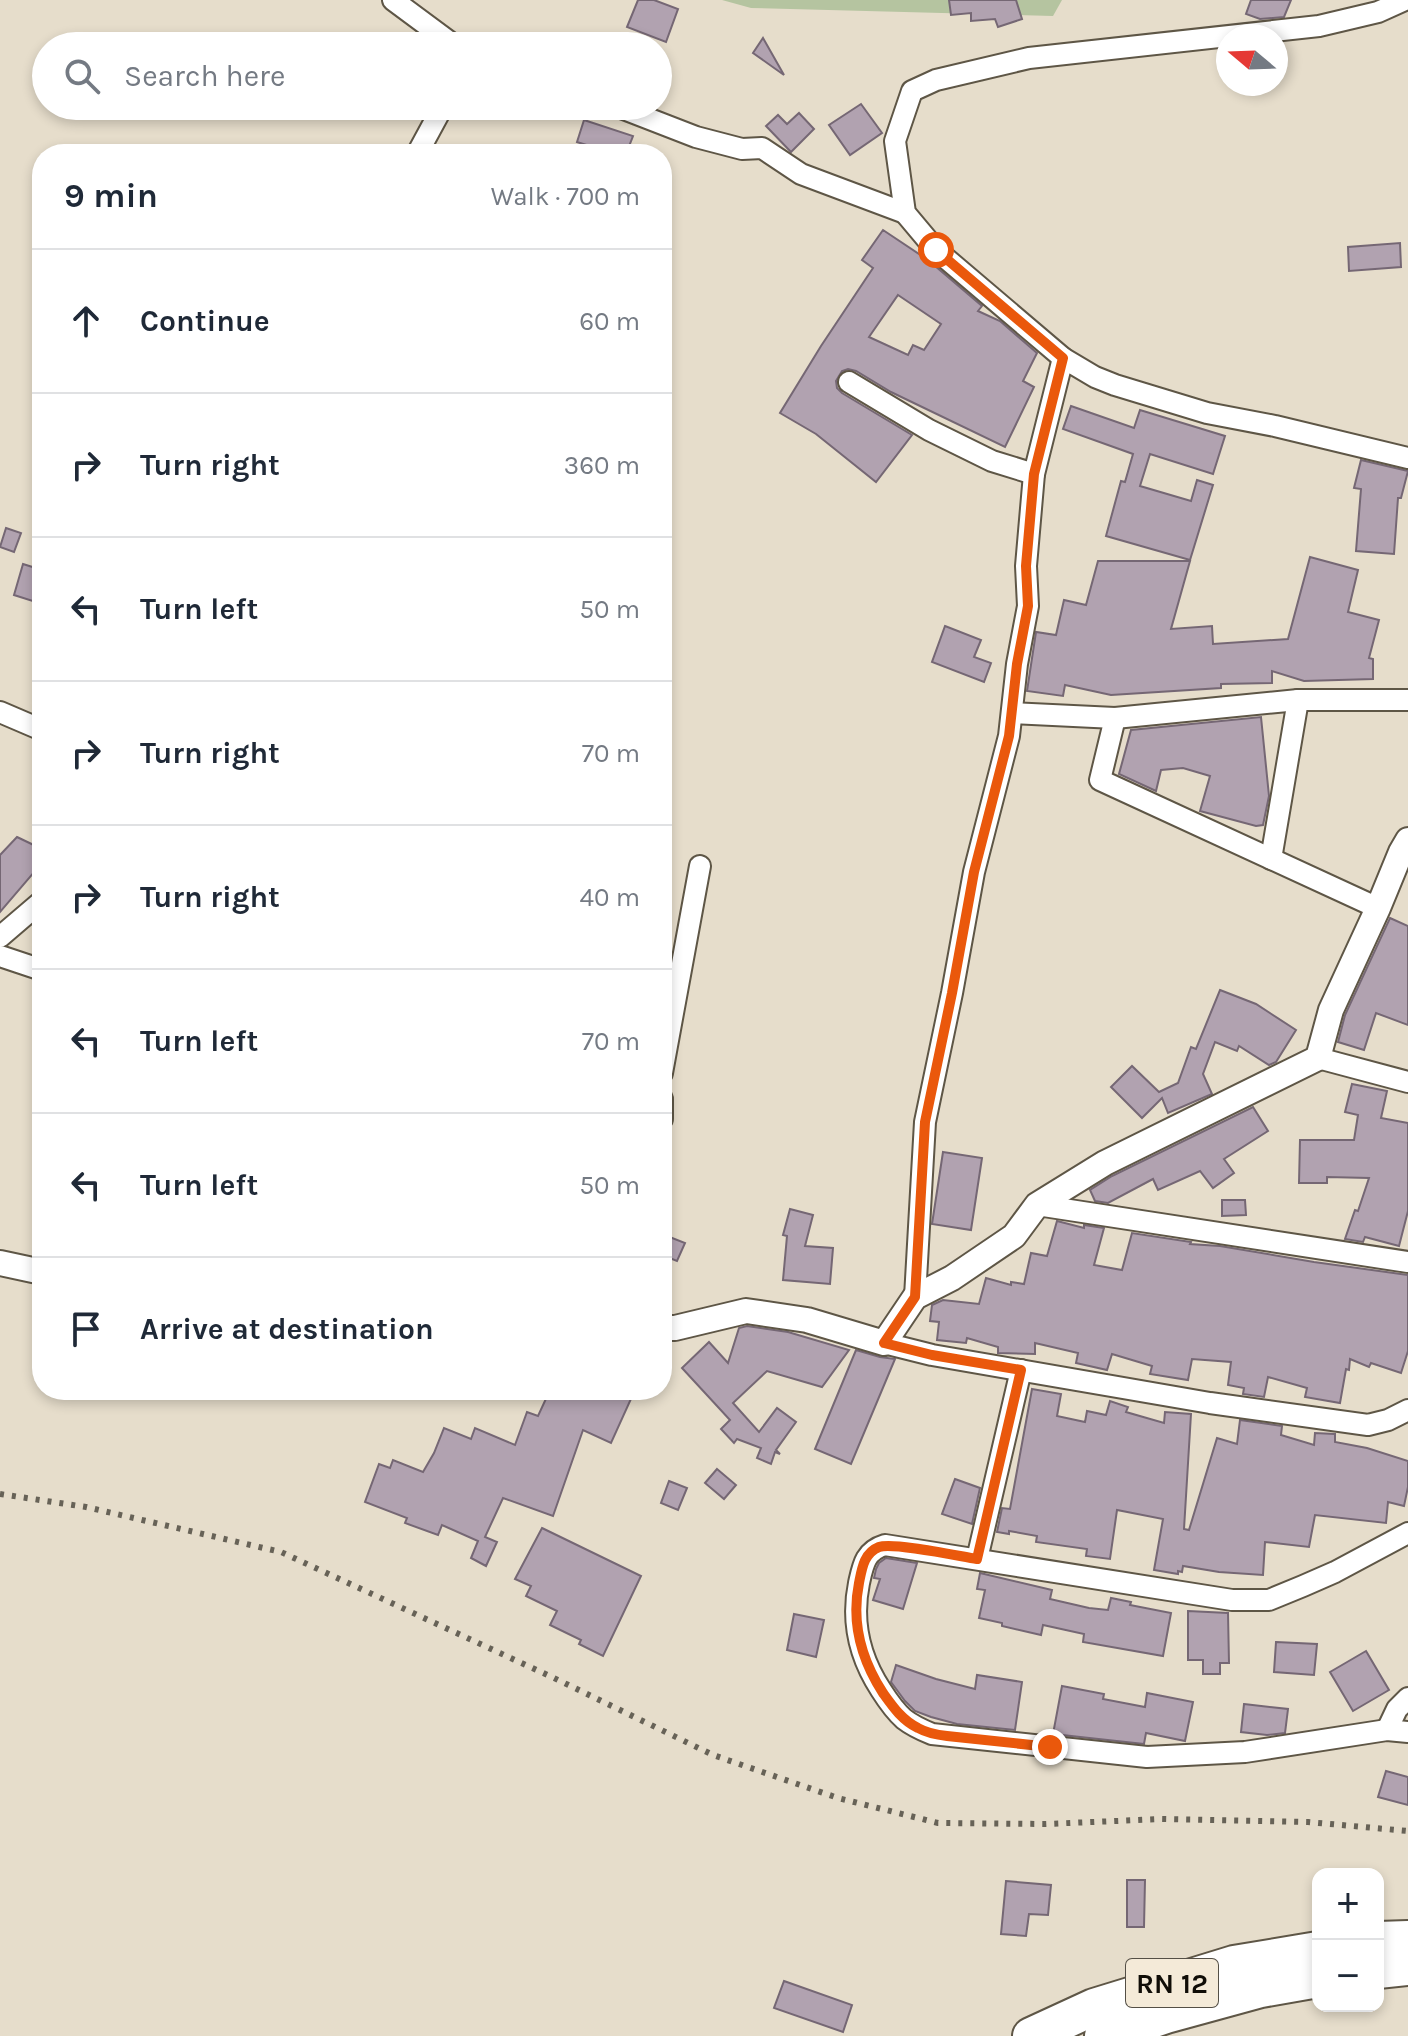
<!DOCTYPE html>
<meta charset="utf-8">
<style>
:root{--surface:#fff;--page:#f2f2f3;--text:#1f2937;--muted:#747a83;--line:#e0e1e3}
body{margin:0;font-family:Karla,sans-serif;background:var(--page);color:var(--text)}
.controls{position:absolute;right:24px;bottom:24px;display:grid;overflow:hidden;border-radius:16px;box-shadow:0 4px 12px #0003}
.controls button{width:72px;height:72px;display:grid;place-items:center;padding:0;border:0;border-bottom:2px solid var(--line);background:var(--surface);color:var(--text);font:40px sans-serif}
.compass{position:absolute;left:1216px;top:24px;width:72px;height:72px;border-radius:50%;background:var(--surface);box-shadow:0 4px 12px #0003;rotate:289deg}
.stop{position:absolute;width:24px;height:24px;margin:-18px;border:6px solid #ea580c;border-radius:50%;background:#fff}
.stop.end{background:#ea580c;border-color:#fff;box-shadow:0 2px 8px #0008}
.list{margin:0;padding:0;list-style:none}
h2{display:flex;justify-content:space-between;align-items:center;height:104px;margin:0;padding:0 32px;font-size:34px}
h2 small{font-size:26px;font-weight:400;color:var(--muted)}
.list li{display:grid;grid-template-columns:52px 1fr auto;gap:24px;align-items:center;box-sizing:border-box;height:144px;padding:0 32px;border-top:2px solid var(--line)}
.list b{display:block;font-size:30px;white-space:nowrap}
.list em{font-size:26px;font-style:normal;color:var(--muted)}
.icon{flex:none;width:44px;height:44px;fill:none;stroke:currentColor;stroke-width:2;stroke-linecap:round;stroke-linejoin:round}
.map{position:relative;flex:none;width:1408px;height:2036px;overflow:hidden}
.search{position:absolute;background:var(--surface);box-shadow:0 4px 12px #0003;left:32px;top:32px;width:640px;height:88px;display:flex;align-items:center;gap:20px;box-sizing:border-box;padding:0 28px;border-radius:44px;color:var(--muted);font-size:30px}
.panel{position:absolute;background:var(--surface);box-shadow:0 4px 12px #0003;left:32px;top:144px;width:640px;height:1256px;border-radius:32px}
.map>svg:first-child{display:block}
.green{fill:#b5c4a0}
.building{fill:#b1a2b0;stroke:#756774;stroke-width:2;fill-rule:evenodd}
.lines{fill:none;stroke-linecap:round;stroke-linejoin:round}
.minor-casing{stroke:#5e5646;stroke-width:24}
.tertiary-casing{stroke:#5e5646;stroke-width:28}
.motorway-casing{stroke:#5e5646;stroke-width:40}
.minor{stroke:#fff;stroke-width:20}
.tertiary{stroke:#fff;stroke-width:24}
.motorway{stroke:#fff;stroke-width:36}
.rail{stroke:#676257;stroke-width:6;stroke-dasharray:4 8;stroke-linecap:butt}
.route{stroke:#ea580c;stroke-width:10}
.labels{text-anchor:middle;stroke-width:6;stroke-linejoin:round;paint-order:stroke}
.shield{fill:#f4ead8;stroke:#544f46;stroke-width:2}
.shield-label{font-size:28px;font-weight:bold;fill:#100d07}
</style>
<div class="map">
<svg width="1408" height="2036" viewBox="0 0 1408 2036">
<rect width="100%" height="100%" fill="#e6ddcb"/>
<path class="green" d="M722,0H1062L1053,16L751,8Z"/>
<g class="building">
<path d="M638,0H654L678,9L666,42L627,27Z"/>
<path d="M949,0H1016L1022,19L998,27L995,19L971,21V13L951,15Z"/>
<path d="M1251,0H1291L1284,17L1260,19L1246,14Z"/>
<path d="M763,38L784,75L753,53Z"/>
<path d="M861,104L882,133L850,155L829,125Z"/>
<path d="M799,113L814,129L791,152L766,126L778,115L787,124Z"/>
<path d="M584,120L633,136L626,154H615L577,142Z"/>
<path d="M883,230L928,260L982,306L978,311L1000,321L1037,353L1023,381L1034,387L1005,447L891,392L856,371L848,369L842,371L836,381L837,388L842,393L912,435L876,482L816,434L780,413L821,346L873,268L862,260ZM898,295L941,324L924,350L913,345L908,355L869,337Z"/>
<path d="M1400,243L1401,267L1349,271L1348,247Z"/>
<path d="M1071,406L1134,428L1140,410L1225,436L1213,474L1150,454L1140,486L1191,501L1197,480L1213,485L1190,560L1106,536L1121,481L1125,482L1133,454L1063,429Z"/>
<path d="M1361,460L1408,471L1401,498H1398L1394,554L1356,551L1361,489L1354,488Z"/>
<path d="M6,528L21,533L14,552L0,547Z"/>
<path d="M1310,557L1358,570L1348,612L1379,620L1369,658L1373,659V679L1304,681L1272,671V683L1221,684V688L1111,695L1065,685L1063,696L1027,691L1036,632L1056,635L1064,600L1086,605L1098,561H1190L1171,629L1212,626L1213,644L1288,639Z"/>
<path d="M23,564L42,570V604L14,595Z"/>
<path d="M945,626L981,640L974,657L991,663L984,682L932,662Z"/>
<path d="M1261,717L1269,796L1263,825L1256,826L1200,811L1210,776L1183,768L1161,770L1156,791L1119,774L1131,730Z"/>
<path d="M17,837L42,849V863L0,912V855Z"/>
<path d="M1390,918L1408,926V1025L1376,1013L1364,1050L1338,1042L1345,1015Z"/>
<path d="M1220,990L1256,1004L1296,1030L1276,1062L1269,1065L1239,1046L1237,1051L1215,1042L1203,1074L1212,1094L1168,1113L1162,1098L1142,1118L1111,1087L1132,1066L1159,1092L1178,1083L1191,1047L1196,1049Z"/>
<path d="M1352,1084L1387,1091L1381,1118L1408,1123V1211L1399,1246L1365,1237L1363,1242L1345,1239L1355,1210L1358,1211L1369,1178L1327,1177V1183H1299L1300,1140H1354L1358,1115L1345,1112Z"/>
<path d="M1253,1107L1268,1131L1224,1159L1234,1173L1213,1188L1200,1171L1158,1190L1153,1179L1108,1203L1095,1201L1090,1190L1112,1176Z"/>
<path d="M943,1152L982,1158L971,1230L932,1224Z"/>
<path d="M1222,1200H1245L1246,1215L1222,1216Z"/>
<path d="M790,1209L813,1215L805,1246L833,1248L830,1284L783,1280L787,1236L783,1235Z"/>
<path d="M1057,1221L1084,1228V1225L1104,1228L1094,1265L1122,1270L1132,1233L1191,1242L1190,1244L1220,1246L1314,1262L1408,1275V1351L1401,1373L1371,1363L1369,1367L1350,1359L1349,1370L1346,1369L1340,1403L1305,1397L1307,1388L1268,1377L1264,1397L1243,1394L1244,1388L1228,1385L1231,1362L1192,1359L1188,1380L1150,1374L1152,1366L1112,1354L1107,1370L1076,1363L1078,1353L1035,1343V1354L998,1353V1347L967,1338L966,1343L937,1340L939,1322L930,1321L932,1305L943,1300L979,1304L986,1278L1011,1285V1282L1024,1284L1031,1253L1047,1256Z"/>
<path d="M662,1234L685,1243L677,1261L662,1255Z"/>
<path d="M747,1326L788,1332L849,1350L822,1387L767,1371L733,1403L759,1432L777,1408L796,1422L776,1450L780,1454L775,1452L771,1464L757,1458L761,1448L737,1439L734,1443L721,1429L730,1420L682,1368L709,1342L728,1363L739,1328Z"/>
<path d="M856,1350L880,1357L895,1359L851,1464L815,1449Z"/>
<path d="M1032,1389L1061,1394L1057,1416L1085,1422L1087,1411L1106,1415L1110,1401L1128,1407L1126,1412L1164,1423L1165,1412L1191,1414L1184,1529L1189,1530L1217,1438L1237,1444L1240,1420L1282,1426L1281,1435L1314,1445L1315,1433L1335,1434V1442L1367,1448L1408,1461V1487L1404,1506L1388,1502L1386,1523L1315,1515L1309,1547L1265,1542L1263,1575L1219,1572L1183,1566L1182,1572L1178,1571V1574L1154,1570L1163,1519L1117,1510L1110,1559L1086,1556L1087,1549L1036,1542L1037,1536L1009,1531V1534L997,1532L1002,1508L1010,1509Z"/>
<path d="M550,1390H635L611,1443L583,1430L553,1516L503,1498L485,1537L497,1542L486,1566L471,1558L478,1541L442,1525L438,1535L405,1523L407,1518L365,1502L379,1464L390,1468L393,1460L423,1472L434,1453L444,1428L471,1439L475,1428L515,1445L527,1412L538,1416Z"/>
<path d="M717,1469L736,1485L724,1499L705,1483Z"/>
<path d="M955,1479L980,1488L972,1524L942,1514Z"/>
<path d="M669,1481L687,1488L678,1510L661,1503Z"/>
<path d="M542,1528L641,1576L603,1656L579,1644L581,1640L550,1625L557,1611L526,1596L531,1586L515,1579Z"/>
<path d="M886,1558L917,1563L903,1609L873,1600L880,1579L874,1578L876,1569L879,1563Z"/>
<path d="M980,1573L1052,1590L1050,1599L1089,1608L1108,1610L1111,1598L1131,1602L1130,1605L1171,1613L1163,1656L1083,1642L1084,1634L1043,1625L1041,1635L1002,1626V1623L979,1618L985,1590L977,1589Z"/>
<path d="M1188,1611L1228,1613L1229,1663H1220V1674H1203V1660H1188Z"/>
<path d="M794,1614L824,1620L816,1657L787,1650Z"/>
<path d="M1276,1642L1317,1644L1314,1675L1274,1672Z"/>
<path d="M1366,1651L1389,1690L1353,1711L1330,1672Z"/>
<path d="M896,1665L936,1679L975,1689L977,1675L1022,1682L1015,1730L957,1724L931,1717L915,1711L905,1701L891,1682Z"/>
<path d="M1062,1686L1104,1694L1103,1699L1145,1707L1147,1693L1193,1702L1185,1741L1146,1733L1144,1744L1053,1734Z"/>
<path d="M1244,1704L1288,1709L1285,1733L1267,1735L1241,1732Z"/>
<path d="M1386,1771L1408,1777V1805L1378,1797Z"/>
<path d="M1127,1880H1145L1144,1927H1127Z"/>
<path d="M1006,1881L1051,1885L1048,1915L1029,1914L1026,1936L1001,1934Z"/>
<path d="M784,1981L852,2005L843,2032L774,2008Z"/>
</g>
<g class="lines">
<defs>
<g id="minor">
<path d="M393,0L455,46"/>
<path d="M616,106L696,137L742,149L762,148L801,174L905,213"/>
<path d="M417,154L443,106"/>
<path d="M1063,358L936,250L905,213L895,141L912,91L936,80L1029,58L1319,26L1378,12L1405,0"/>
<path d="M849,382L929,430L992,461L1034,474"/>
<path d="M0,712L42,730"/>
<path d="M1012,713L1115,718L1298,700H1408"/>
<path d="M1115,718L1100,780L1378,908"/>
<path d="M1271,859L1298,700"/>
<path d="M0,937L42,901"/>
<path d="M0,956L42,970"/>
<path d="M1318,1058L1408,1082"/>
<path d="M662,1073L700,866"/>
<path d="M662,1099V1119"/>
<path d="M1037,1205L1408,1262"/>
<path d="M915,1297L925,1122L952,993L974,872L1009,736L1017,664L1028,606L1026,566L1034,474L1063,358L1095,377L1115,385L1207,413L1275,426L1408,458"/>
<path d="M884,1343L932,1355L1210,1403L1368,1425L1388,1420L1408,1410"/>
<path d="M1408,1533L1335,1572L1303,1586L1269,1600H1232L885,1545C865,1551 863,1565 859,1583C851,1622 860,1658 881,1690C888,1701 895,1711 904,1719C913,1726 922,1730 932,1734L1147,1757L1245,1752L1387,1730L1408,1732"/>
<path d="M977,1559L1021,1370"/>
<path d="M1387,1730L1397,1709L1408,1698"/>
</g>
<g id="tertiary">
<path d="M0,1263L42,1272"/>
<path d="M662,1328H675L746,1311L807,1320L884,1343L915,1297L952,1278L1014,1236L1037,1205L1105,1163L1318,1058L1331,1010L1378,908L1401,852L1408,840"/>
</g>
<g id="motorway">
<path d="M1378,1940L1408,1939"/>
<path d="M1378,1970L1408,1967"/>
<path d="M1031,2036L1094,2007L1234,1964L1318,1950"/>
<path d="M1103,2036L1166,2015L1261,1989L1318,1979"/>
</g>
</defs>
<use href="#minor" class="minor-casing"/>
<use href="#tertiary" class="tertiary-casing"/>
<use href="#motorway" class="motorway-casing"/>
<use href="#minor" class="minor"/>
<use href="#tertiary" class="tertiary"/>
<use href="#motorway" class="motorway"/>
<path class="rail" d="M0,1494L86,1507L281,1552L554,1678L713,1755L838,1798L938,1823L1046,1824L1162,1819L1308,1822L1408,1831"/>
</g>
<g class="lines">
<path class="route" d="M936,250L1063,358L1034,474L1026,566L1028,606L1017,664L1009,736L974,872L952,993L925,1122L915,1297L884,1343L932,1355L1021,1370L977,1559C958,1556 893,1542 879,1547C864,1553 862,1568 859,1583C851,1623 861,1659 883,1693C893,1707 902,1720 918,1728C927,1733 937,1735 947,1736L1050,1747"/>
</g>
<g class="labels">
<rect class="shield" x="1126" y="1959" width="92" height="48" rx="6"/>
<g class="shield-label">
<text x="1172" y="1993">RN 12</text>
</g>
</g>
</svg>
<div class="controls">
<button>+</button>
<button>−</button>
</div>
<svg class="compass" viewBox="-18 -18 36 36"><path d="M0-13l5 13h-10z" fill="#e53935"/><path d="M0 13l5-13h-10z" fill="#747a83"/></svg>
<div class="stop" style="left:936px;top:250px"></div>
<div class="stop end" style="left:1050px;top:1747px"></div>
<div class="search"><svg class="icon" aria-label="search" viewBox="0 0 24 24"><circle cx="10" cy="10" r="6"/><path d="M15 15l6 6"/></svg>Search here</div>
<section class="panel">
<h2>9 min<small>Walk · 700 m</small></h2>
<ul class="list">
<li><svg class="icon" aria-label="ahead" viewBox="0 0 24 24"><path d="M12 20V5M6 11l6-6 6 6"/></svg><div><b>Continue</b></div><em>60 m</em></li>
<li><svg class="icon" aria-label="right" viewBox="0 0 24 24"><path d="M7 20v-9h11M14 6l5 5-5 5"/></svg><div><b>Turn right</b></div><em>360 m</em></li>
<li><svg class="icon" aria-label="left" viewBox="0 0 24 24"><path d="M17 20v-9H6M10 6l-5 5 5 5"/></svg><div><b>Turn left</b></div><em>50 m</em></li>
<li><svg class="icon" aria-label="right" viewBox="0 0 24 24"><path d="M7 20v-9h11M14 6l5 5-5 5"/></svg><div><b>Turn right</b></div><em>70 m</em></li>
<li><svg class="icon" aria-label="right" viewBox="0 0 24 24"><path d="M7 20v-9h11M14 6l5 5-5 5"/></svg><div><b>Turn right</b></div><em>40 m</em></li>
<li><svg class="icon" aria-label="left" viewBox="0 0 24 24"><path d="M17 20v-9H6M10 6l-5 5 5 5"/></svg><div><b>Turn left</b></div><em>70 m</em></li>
<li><svg class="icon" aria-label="left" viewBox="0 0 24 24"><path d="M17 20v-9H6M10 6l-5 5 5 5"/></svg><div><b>Turn left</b></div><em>50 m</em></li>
<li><svg class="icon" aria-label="arrive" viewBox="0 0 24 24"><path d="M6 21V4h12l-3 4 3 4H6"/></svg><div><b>Arrive at destination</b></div></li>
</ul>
</section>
</div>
